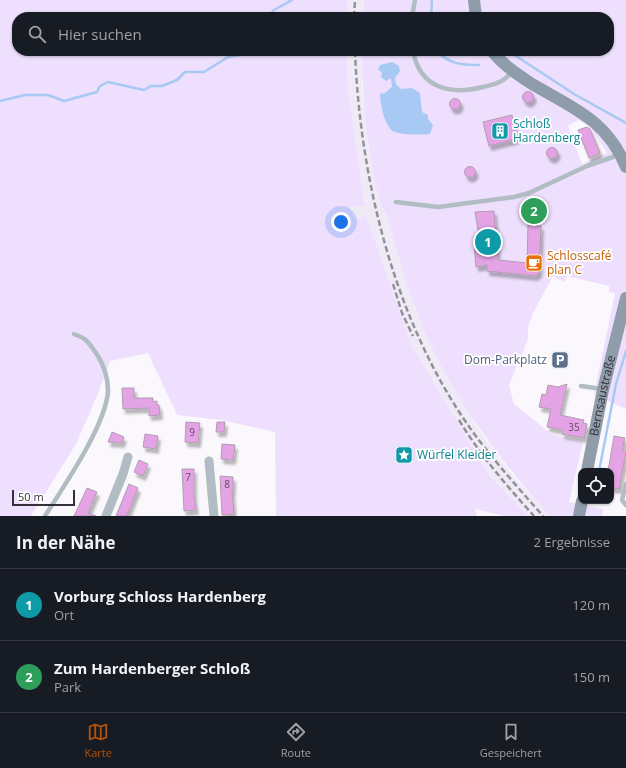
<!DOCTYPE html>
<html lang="de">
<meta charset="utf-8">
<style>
:root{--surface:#171b24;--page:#20242c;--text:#f1f3f6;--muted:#9ea1a6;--line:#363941;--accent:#b45309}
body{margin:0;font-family:"Open Sans",sans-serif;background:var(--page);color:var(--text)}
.controls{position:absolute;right:12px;bottom:12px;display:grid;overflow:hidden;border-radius:8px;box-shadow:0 1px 3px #0004}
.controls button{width:36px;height:36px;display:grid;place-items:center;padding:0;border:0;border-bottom:1px solid var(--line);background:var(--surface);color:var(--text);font:20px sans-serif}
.scale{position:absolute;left:12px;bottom:10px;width:63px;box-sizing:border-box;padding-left:4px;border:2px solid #342f39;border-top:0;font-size:11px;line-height:14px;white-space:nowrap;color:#342f39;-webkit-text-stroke:3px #fff;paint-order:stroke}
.you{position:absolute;left:341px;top:222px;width:14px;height:14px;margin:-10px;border:3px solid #fff;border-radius:50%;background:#1a73e8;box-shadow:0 0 0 6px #1a73e833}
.badge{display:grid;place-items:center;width:26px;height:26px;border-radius:50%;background:var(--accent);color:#fff;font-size:13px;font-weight:700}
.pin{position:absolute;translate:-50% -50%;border:2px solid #fff;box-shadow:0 1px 4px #0006}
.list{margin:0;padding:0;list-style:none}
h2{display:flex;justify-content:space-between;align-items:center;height:52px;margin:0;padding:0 16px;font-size:17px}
h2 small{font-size:13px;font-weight:400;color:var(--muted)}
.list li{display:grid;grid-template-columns:26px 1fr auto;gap:12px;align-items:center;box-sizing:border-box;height:72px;padding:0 16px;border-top:1px solid var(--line)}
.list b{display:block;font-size:15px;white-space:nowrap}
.list p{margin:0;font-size:13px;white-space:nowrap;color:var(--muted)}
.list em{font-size:13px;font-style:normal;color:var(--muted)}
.icon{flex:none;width:22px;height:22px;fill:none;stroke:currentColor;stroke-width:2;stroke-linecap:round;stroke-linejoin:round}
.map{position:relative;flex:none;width:626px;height:516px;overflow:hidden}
.search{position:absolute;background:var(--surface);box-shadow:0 1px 3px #0004;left:12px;right:12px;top:12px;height:44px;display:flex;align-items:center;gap:10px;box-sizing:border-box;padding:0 14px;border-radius:16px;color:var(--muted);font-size:15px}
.sheet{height:196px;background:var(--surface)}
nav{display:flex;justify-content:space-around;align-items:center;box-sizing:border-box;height:56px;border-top:1px solid var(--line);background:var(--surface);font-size:11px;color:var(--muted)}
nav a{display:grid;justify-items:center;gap:2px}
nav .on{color:var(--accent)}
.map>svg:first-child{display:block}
.built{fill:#f0eaf6}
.green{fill:#eddffd;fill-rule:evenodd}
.water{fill:#a7c9f3}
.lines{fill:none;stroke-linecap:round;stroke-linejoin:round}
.stream{stroke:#a7c9f3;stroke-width:2.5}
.building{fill:#e4a3e5;stroke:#b09db0;filter:url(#shadow)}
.lane{stroke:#b1bcc3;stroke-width:4.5}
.street{stroke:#b1bcc3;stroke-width:9}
.secondary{stroke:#8e9da9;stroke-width:12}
.rail{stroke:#949097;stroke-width:2.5;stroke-dasharray:6 3;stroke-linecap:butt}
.labels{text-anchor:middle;stroke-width:3.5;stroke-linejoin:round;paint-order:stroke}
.number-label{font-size:10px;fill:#604c64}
.culture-label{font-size:12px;fill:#0d838f;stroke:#fff;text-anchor:start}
.food-label{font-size:12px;fill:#c56008;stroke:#fff;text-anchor:start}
.service-label{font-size:12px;fill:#4e5e75;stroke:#fff;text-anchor:end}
.street-label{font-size:12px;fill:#342f39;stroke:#fff}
</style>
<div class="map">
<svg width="626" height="516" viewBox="0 0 626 516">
<defs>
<filter id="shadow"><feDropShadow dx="2.5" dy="4.5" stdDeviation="1" flood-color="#0004"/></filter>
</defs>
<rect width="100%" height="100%" fill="#fbf8fd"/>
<g class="built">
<path d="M347,0H364L363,17H347Z"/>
<path d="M347,51H362V89L370,158L380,200L388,219L415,308L444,371L479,430L513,476L550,516H528L489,475L412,346L366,216L355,219L350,207L365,205L348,90Z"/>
</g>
<g class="green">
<path d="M0,0H347V17H17V51H347L348,90L365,206L350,207L355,219L366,216L412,346L489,475L528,516H505L475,509L477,516H276L275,432L221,420L177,415L148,353L110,361L99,391L76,444L31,516H0Z"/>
<path d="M364,0H626V409L594,395L615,293L609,292V286L567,276L564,282L553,276L533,313L528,327V339L509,385L514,404L551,434L583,442L569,502L603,509L602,516H550C493,453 445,387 415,307C404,278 397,249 388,220C386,212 381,206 379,198C367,150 362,100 362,51H609V17H363ZM578,120L589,126L607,153L582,164L568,126Z"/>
</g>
<path class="water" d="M392,62L399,66L400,71L395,78L396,84L401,89L412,88L420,93L422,112L428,115V119L433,125L430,134C419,135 405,135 395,132C385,129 380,103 380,94L385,93L392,87L391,78L386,81L381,77L382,72L378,70L380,65Z"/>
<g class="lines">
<g class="stream">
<path d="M268,17L274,10L292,0"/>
<path d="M431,17L432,0"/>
<path d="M436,51C450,64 461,65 479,65"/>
<path d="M510,52L574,94L626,123"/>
<path d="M0,101L25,95H48L64,101L97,92L100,86L108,82L144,90L151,86H162L177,80L185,72H204L228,57L245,54L249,51"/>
<path d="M599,471L616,384L626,351"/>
</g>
</g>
<g class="building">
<circle cx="528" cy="97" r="5.5"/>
<circle cx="455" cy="104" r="5.5"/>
<path d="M512,115L517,139L489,146L483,122Z"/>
<path d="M587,127L590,129L600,153L589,158L578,130Z"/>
<circle cx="552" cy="153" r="5.5"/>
<circle cx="470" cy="172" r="5.5"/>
<path d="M494,211L498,260L527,263L528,225L541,226L539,273L535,276L487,271V265L476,267L474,242H480L475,212Z"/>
<path d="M567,384L560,415L584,420L583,423L587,424L584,438L562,434L563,430L547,427L551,409L539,407L542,394L546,395L548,385L558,387Z"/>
<path d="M122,388H134V398H153V402L157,401V405H159L160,415L149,416V408L123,409Z"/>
<path d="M186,422L200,423L198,443L185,442Z"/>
<path d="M217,422H225L224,432H216Z"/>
<path d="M112,432L124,437L122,443L108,442Z"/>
<path d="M145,434L158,436L156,449L143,447Z"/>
<path d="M614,436L625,438L622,450L626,452L619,489L611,488V471H608Z"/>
<path d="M222,444L235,445L233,460L221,459Z"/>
<path d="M139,460L148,464L143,476L134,472Z"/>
<path d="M182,469H194V496L196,510L184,511Z"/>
<path d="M220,476L233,477V491H232L234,514L222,515Z"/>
<path d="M129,484L138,488L127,516H116Z"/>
<path d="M87,488L97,492L88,513L96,516H74Z"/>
</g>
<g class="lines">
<g class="lane">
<path d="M412,17L415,0"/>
<path d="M413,51C420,89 451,95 483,87C495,84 505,82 512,71"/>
<path d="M396,202L438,207L514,197L529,193L587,166L613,157L618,151"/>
<path d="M581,386L602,389"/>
<path d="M626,484L622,500L626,505"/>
<path d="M45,516C64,486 106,425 108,391C108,379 104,366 98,356C89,343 88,339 74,334"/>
</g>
<g class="street">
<path d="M209,461L214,516"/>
<path d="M106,516L123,474L128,457"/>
</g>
<g class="secondary">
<path d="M474,0L476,17"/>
<path d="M492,51C503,65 517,74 532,84C573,108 607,120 626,167"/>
<path id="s1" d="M587,471L603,390L626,298"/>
<path d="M579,516L582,501"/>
</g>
<g class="rail">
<path d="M354,17L355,0"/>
<path d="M355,51C360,183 396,327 475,435C496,463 520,490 543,516"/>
<path d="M393,284L402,313L413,336"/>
<path d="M459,420C480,455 507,486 534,516"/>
</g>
</g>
<defs>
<symbol id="building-square" viewBox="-11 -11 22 22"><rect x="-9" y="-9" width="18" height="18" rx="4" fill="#0f9aa8" stroke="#fff"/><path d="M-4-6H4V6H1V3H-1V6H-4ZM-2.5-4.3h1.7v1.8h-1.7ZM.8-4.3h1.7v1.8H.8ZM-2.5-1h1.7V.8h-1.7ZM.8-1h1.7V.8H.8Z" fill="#fff"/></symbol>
<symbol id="cafe-square" viewBox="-11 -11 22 22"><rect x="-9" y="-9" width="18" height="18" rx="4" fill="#e8710a" stroke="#fff"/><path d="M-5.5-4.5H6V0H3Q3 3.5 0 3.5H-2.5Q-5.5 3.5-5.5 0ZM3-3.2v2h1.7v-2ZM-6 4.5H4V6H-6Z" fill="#fff"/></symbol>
<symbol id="parking-square" viewBox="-11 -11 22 22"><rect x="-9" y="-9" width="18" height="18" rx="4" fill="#5c6f8a" stroke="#fff"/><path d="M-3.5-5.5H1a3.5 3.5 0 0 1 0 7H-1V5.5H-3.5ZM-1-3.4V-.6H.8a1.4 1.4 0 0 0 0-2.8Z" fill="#fff"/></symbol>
<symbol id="sight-square" viewBox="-11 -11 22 22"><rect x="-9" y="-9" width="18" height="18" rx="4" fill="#0f9aa8" stroke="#fff"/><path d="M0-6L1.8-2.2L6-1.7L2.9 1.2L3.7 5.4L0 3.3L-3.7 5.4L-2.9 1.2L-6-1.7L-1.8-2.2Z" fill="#fff"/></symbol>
</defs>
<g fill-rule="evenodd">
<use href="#building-square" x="490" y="121" width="20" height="20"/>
<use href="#cafe-square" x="524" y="253" width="20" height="20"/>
<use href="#parking-square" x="550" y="350" width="20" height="20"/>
<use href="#sight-square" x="394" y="445" width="20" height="20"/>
</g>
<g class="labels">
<g class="number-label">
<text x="574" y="431">35</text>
<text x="192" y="436">9</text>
<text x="188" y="481">7</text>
<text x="227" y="488">8</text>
</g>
<g class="culture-label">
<text x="513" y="128">Schloß<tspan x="513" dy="14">Hardenberg</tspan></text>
<text x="417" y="459">Würfel Kleider</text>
</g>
<g class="food-label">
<text x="547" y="260">Schlosscafé<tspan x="547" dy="14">plan C</tspan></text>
</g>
<g class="service-label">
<text x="547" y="364">Dom-Parkplatz</text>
</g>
<g class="street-label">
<text dy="4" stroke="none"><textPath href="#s1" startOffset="77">Bernsaustraße</textPath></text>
</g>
</g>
</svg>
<div class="controls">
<button><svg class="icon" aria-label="locate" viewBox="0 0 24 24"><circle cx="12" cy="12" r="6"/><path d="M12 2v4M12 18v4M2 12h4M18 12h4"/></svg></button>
</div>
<div class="scale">50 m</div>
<div class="you"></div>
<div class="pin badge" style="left:488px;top:242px;background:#0f9aa8">1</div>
<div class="pin badge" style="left:534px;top:211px;background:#2e9e5b">2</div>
<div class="search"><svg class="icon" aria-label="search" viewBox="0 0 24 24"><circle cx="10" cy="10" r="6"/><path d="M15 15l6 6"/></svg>Hier suchen</div>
</div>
<section class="sheet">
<h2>In der Nähe<small>2 Ergebnisse</small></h2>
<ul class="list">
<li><span class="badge" style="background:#0f9aa8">1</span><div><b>Vorburg Schloss Hardenberg</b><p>Ort</p></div><em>120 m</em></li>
<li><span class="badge" style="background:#2e9e5b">2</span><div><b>Zum Hardenberger Schloß</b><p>Park</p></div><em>150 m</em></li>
</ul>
</section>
<nav>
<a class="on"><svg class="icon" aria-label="map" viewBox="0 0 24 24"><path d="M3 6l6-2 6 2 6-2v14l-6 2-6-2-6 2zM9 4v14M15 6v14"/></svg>Karte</a>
<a><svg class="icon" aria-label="directions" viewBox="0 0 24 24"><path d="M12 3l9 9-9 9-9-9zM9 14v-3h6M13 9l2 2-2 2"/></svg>Route</a>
<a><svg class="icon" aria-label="saved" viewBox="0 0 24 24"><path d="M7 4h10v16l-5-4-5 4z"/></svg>Gespeichert</a>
</nav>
